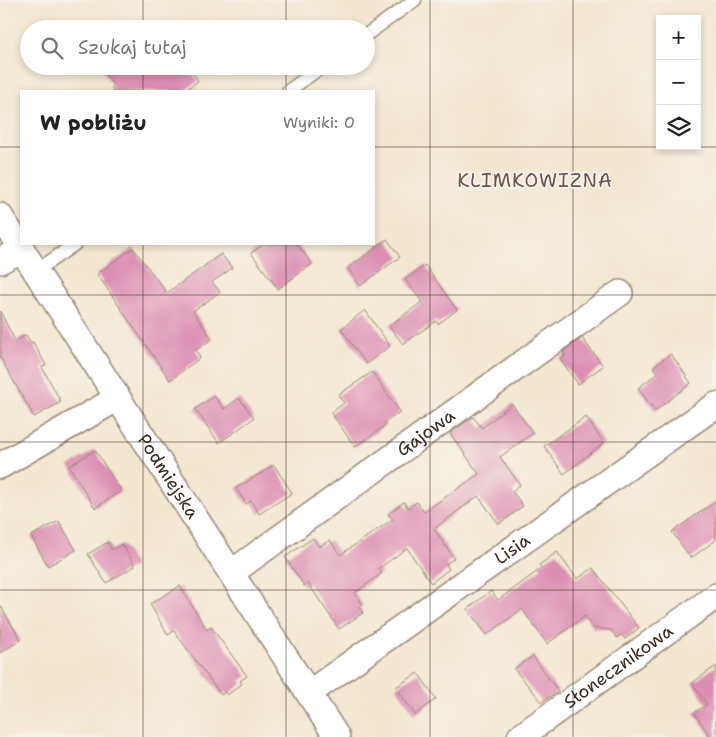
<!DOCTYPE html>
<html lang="pl">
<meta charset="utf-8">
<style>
:root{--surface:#fff;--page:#f2f2f2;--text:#222;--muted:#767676;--line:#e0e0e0}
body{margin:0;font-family:"Shantell Sans",sans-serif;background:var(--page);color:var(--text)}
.controls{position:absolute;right:15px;top:15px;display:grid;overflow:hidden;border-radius:0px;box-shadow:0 2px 8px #0003}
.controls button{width:45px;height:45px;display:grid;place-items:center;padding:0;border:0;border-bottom:1px solid var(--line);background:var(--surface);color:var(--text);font:25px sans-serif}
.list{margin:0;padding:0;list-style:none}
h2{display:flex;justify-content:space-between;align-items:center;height:65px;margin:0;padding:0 20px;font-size:21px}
h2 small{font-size:16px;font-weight:400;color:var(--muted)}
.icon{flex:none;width:28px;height:28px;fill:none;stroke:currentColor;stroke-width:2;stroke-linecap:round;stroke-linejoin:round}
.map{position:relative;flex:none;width:716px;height:737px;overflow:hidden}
.search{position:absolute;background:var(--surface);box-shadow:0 2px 8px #0003;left:20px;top:20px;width:355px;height:55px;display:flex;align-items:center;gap:12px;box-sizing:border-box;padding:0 18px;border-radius:28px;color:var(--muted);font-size:19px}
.panel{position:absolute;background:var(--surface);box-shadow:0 2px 8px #0003;left:20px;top:90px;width:355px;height:155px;border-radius:0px}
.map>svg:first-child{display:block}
.building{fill:#dd8fb3}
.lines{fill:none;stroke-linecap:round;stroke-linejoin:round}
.service-casing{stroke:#978877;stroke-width:15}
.minor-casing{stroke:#978877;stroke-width:28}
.service{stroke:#fff;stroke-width:12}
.minor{stroke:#fff;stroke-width:25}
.grid{fill:none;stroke:#3b2a1e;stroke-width:1;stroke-opacity:0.55}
.labels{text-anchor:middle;stroke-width:4;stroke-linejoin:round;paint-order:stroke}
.street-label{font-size:18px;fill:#3b2a1e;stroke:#f7f3e8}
.neighbourhood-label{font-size:19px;letter-spacing:1px;fill:#744d52;stroke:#f7f3e8}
</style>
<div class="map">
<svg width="716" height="737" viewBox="0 0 716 737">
<rect width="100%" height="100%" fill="#f7f3e8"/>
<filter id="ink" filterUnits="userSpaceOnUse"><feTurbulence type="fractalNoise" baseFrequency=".02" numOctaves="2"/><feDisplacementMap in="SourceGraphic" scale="10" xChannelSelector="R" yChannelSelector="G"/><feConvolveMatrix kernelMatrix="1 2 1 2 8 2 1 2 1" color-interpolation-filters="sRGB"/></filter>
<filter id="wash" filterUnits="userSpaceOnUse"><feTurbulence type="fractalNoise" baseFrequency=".0096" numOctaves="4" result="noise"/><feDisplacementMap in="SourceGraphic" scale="20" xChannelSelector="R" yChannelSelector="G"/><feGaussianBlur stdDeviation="1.12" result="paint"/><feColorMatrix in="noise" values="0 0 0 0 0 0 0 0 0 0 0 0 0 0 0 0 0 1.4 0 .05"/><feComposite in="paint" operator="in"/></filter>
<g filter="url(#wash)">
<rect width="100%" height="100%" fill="#f3e7d0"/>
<g id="blocks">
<g class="building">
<path d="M99,66H188L198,81L184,91H112V84Z"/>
<path d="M387,239L400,257L360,286L348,268Z"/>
<path d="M264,244H297L312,264L278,289L251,253Z"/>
<path d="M133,248L167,293L221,254L232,268L212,282L220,292L193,311L212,339L196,350L200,358L170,380L97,274Z"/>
<path d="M425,265L457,310L438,324L436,321L403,344L389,326L422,302L405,279Z"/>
<path d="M365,310L390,346L366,364L341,329Z"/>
<path d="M0,311L15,341L26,335L31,343L33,342L46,365L42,367L61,402L34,417L0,357Z"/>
<path d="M582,338L603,366L578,384L560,359L565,355L563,352Z"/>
<path d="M671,354L691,383L655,411L638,388L658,373L653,367Z"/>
<path d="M372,372L400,412L384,423L386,425L355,447L331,413L344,403L338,395Z"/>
<path d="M214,396L224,409L239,398L254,418L219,443L195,409Z"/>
<path d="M512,404L533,433L500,457L520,485L512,491L523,506L499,524L478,496L434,529L454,558L446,564L449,569L431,583L407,548L378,569L382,573L355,593L363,605L359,608L363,613L339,629L308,583L304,586L285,557L313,538L319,547L330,540L340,555L393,519L388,514L404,502L408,508L417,502L424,512L479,474L450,433L473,417L482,428Z"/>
<path d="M586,417L604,443L564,474L544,446Z"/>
<path d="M95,450L121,491L95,508L69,466Z"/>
<path d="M274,465L292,493L259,514L251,501L246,504L236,488Z"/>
<path d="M716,501V540L691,558L672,532Z"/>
<path d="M59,521L76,550L48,566L31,536Z"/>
<path d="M108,542L112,550L122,544L135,566L106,583L88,554Z"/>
<path d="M557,552L577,579L593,568L639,628L625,639L621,635L617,638L611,630L593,628L585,616L547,644L522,609L487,635L467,609L491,591L498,600L542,568L539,565Z"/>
<path d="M180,586L207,630L211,627L247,676L240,681L242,684L227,695L225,692L221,695L174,631L168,635L150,604Z"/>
<path d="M0,605L21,640L0,653Z"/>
<path d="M533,656L558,691L542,702L514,669Z"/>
<path d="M716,666V737H711L694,713L707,704L692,683Z"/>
<path d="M418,673L436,699L415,715L396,687Z"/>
</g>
</g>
</g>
<g filter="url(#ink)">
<use href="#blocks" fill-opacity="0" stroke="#978877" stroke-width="1"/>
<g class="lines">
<defs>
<g id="service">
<path d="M366,35L415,0"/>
<path d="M288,91L323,66"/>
<path d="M36,271L75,244"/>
</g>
<g id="minor">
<path id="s1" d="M0,216L337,737"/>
<path d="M0,261L22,249"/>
<path d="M0,466L118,398"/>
<path id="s2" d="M231,573L620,293"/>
<path id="s3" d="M309,693L716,405"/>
<path id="s4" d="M520,737L716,596"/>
</g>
</defs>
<use href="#service" class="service-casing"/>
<use href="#minor" class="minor-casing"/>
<use href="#service" class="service"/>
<use href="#minor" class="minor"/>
</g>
</g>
<path class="grid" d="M143,0V29M286,0V29M430,0V737M573,0V737M143,66V91M286,66V91M0,147H21M374,147H716M143,244V737M286,244V737M0,295H716M0,442H716M0,590H716"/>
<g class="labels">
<g class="street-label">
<text dy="6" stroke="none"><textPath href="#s2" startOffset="240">Gajowa</textPath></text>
<text dy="6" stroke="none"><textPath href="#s1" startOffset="310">Podmiejska</textPath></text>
<text dy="6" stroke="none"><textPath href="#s3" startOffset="249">Lisia</textPath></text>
<text dy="6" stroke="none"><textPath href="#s4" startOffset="121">Słonecznikowa</textPath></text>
</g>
<g class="neighbourhood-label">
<text x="535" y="187">KLIMKOWIZNA</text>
</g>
</g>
</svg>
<div class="controls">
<button>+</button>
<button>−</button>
<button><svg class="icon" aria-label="layers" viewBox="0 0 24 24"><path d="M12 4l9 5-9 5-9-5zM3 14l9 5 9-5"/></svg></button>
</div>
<div class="search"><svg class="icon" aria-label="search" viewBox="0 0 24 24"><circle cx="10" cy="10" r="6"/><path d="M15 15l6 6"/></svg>Szukaj tutaj</div>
<section class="panel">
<h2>W pobliżu<small>Wyniki: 0</small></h2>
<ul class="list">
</ul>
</section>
</div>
